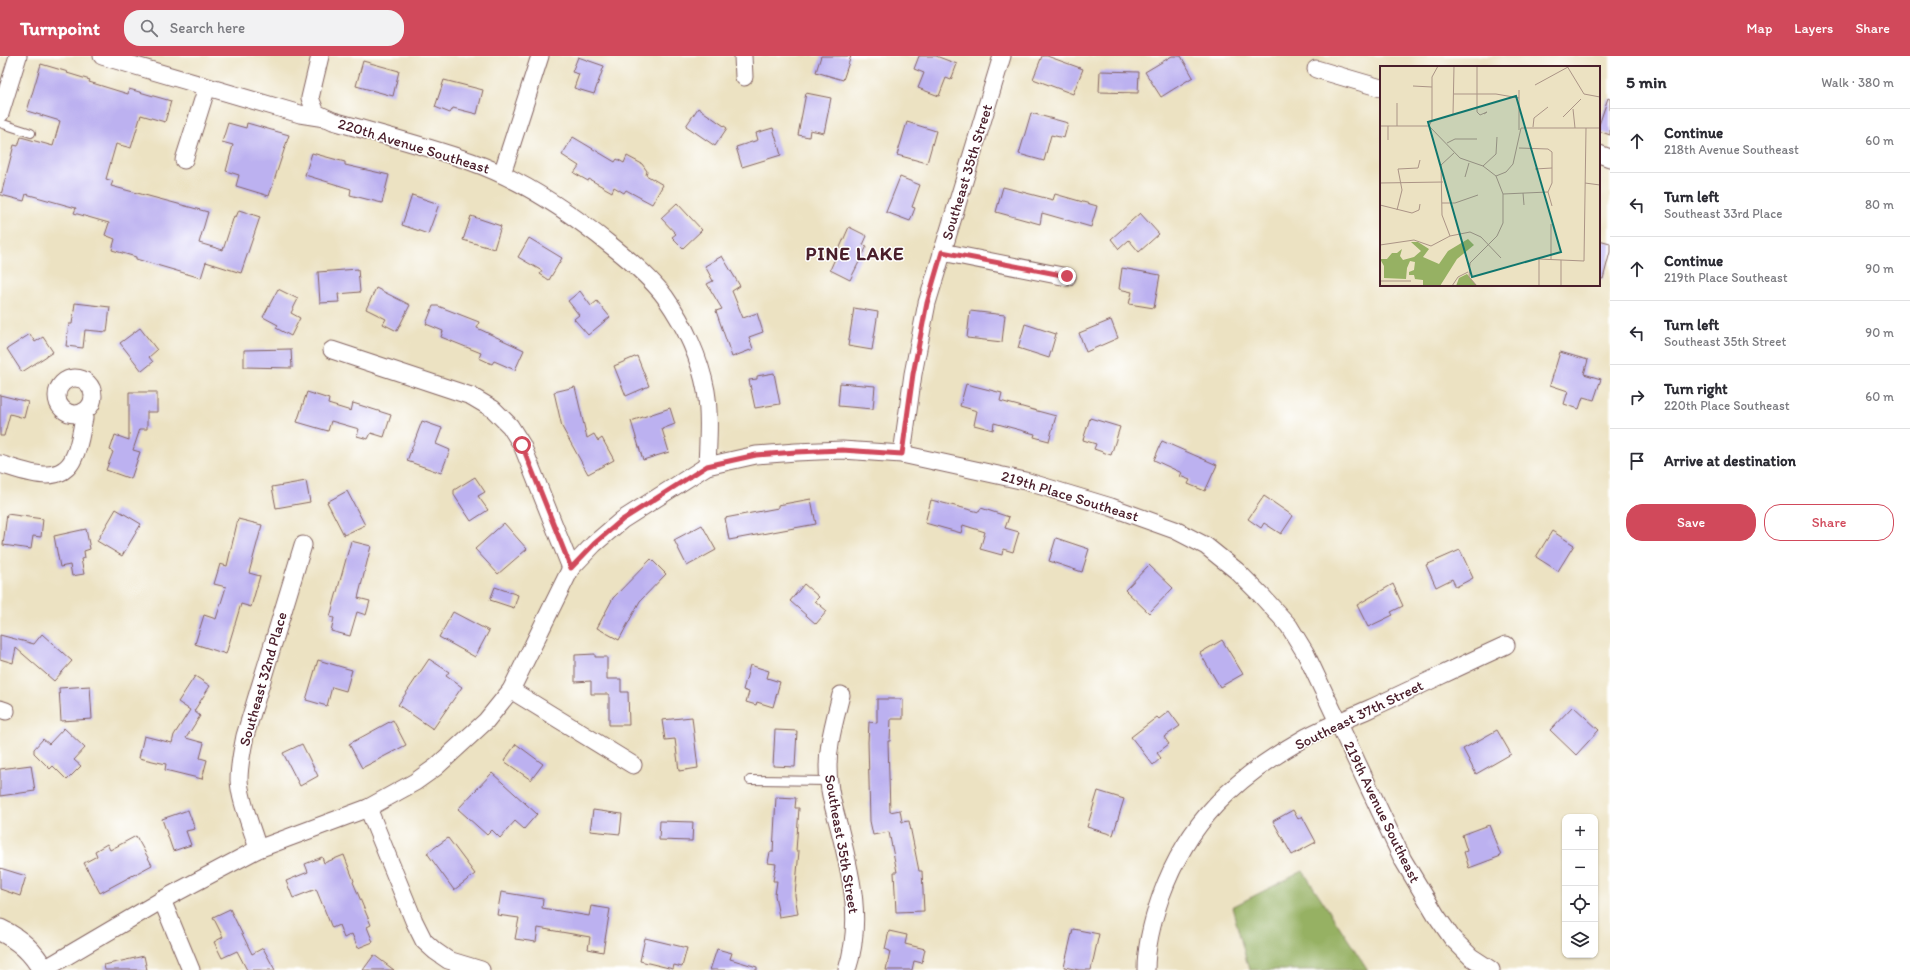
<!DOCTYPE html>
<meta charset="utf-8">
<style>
:root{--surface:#fff;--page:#f2f2f3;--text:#2b2b33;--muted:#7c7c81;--line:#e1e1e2;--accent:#d1495b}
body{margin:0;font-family:Itim,sans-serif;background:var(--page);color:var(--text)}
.controls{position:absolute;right:12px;bottom:12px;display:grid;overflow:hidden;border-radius:8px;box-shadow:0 1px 3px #0004}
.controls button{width:36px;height:36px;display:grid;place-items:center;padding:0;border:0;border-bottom:1px solid var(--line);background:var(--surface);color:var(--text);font:20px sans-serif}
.stop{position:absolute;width:12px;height:12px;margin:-9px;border:3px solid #d1495b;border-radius:50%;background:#fff}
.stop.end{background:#d1495b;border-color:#fff;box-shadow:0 1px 4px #0008}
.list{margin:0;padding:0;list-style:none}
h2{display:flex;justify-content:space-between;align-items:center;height:52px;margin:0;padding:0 16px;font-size:17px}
h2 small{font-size:13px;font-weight:400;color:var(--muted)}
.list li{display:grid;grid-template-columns:26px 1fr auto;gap:12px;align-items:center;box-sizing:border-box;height:64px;padding:0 16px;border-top:1px solid var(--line)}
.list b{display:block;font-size:15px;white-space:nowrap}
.list p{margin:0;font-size:13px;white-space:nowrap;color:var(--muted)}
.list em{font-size:13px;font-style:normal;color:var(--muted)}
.actions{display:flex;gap:8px;padding:12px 16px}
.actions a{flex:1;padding:9px 0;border:1px solid var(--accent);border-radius:16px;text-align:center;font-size:14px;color:var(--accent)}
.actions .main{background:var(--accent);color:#fff}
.icon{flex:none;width:22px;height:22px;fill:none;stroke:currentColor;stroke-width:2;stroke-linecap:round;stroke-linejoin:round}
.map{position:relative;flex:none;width:1610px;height:914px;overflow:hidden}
header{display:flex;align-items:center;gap:24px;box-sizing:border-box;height:56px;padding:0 20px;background:var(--accent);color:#fff}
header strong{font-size:19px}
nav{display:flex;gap:22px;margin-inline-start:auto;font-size:14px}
.search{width:280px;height:36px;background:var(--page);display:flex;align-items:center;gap:10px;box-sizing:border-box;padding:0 14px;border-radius:16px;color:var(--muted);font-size:15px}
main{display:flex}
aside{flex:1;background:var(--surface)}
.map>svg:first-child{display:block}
.forest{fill:#96b163;stroke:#706847}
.building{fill:#bcb1f0}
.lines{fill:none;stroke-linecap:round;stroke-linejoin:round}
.service-casing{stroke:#836360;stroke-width:10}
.minor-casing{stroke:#836360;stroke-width:19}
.tertiary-casing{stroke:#836360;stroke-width:23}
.service{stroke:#fff;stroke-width:8}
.minor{stroke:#fff;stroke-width:17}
.tertiary{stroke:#fff;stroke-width:21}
.route{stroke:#d1495b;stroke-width:5}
.labels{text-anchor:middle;stroke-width:3;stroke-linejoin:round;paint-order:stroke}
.street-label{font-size:15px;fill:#4a1f2b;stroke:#fff}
.district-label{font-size:19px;font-weight:bold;letter-spacing:1px;fill:#4a1f2b;stroke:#fff}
.inset-road{fill:none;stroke:#ab9486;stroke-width:1}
.view{fill:#0f766e;fill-opacity:0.15;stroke:#0f766e;stroke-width:2}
.inset-edge{fill:none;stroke:#4a1f2b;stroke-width:2}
</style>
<header>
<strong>Turnpoint</strong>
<div class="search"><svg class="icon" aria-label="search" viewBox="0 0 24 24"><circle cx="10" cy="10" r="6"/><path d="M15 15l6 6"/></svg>Search here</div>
<nav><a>Map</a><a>Layers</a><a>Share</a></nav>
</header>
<main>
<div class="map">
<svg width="1610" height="914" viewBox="0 0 1610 914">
<rect width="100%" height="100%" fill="#fff"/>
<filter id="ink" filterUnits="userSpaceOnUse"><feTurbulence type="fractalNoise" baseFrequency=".025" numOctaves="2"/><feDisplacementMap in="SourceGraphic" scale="8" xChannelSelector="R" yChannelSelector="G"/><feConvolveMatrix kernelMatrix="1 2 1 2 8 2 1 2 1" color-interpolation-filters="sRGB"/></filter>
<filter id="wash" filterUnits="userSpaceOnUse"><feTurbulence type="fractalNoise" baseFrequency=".012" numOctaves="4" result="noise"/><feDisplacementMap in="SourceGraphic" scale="16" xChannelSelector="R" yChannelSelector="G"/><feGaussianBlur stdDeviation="0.9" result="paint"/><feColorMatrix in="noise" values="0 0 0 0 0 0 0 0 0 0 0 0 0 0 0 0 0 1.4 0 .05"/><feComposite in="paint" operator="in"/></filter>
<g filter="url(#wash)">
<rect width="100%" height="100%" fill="#ece2c2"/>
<path class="forest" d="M1303,815L1368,914H1249L1232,851Z"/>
<g id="blocks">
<g class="building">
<path d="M821,0H851L843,24L816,16Z"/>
<path d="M919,0H936L957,8L951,24L946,22L939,40L918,32L924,17L914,13Z"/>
<path d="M1042,0H1047L1083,13L1073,38L1033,23Z"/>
<path d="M1172,0H1181L1193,21L1161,41L1145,16Z"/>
<path d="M578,1L604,10L594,38L574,32L579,18L572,16Z"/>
<path d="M363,5L399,15L393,40L356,30Z"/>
<path d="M41,8L68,16L67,17L90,24L89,26L128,38L129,33L171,45L165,66L141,59L131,92L116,88L106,123L113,125L111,130L208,156L199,187L223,194L234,160L236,161L239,154L260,161L241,217L206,206L201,222L136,203V201L112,194L115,183L105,179L109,167L74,157L76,152L26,138L24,145L1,139L14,89L18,90L21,81L53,90L60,65L27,55Z"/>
<path d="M1100,15L1139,16L1138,37L1099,36Z"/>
<path d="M444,24L483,34L477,58L453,52L450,57L435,51Z"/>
<path d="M806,37L831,42L824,77L810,74L809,81L798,79Z"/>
<path d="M1608,42L1610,43V79L1599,75V69Z"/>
<path d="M698,52L727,72L715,90L686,70Z"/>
<path d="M1031,57L1068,67L1064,82L1051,79L1044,105L1019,98Z"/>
<path d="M907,66L936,75L927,107L897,99Z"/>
<path d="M228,67L246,72L247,67L289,79L269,140L236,130L239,119L226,115L233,89L222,86Z"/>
<path d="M773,72L781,99L742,111L736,91L758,84L756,77Z"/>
<path d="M573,81L615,106L617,103L624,107L627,100L642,108L647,115L646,119L663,129L652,148L626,134L624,137L614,131L612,136L589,123L588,125L574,117L579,110L562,99Z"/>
<path d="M312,97L345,106V109L389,119L382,147L350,139L351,133L305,119Z"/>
<path d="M900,121L920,129L912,151L915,152L910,165L886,156Z"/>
<path d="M1003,131L1053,144L1055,138L1097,150L1091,171L1042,157L1040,168L996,156Z"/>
<path d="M412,139L439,148L428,178L402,169Z"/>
<path d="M677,147L702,174L683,192L672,181L676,178L661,162Z"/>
<path d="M1140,157L1159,178L1139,196L1129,184L1119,193L1111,183Z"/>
<path d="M471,160L501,170L494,193L463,184Z"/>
<path d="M849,171L867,180L863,189L867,190L850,224L830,214Z"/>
<path d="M529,182L562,202L549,224L540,218L542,215L518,201Z"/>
<path d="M1599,184L1610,187V196L1603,223L1599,222Z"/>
<path d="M722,200L740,230L732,235L743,262L757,257L763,276L749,281L753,293L732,301L716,255L722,253L707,228L713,225L705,210Z"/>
<path d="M1122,212L1160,219L1154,252L1129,248L1132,236L1119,233Z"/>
<path d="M358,213L360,236L338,238L339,246L320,247L318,216Z"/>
<path d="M376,232L410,249L397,275L383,268L386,263L366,253Z"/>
<path d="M278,233L298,243L291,257L300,262L291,280L276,272L278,269L263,261Z"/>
<path d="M580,235L591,250L597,245L610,261L588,279L574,263L579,259L568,245Z"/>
<path d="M75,247L110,251L107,276L85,274L83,292L66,290L69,268H72Z"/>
<path d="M433,250H438L479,266L477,272L524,294L515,314L494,305L492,308L479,302L481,297L441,281L443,275L426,268Z"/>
<path d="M854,252L878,256L872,294L848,290Z"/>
<path d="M970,255L1005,259L1002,286L967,282Z"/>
<path d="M1111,264L1118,282L1086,296L1079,277Z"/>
<path d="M1025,268L1056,278L1049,302L1018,292Z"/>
<path d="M140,272L157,294L149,301L153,306L142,315L120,287Z"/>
<path d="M30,278L35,286L43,281L53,296L22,316L7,293Z"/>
<path d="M291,293L292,312L244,311V294Z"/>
<path d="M1560,296L1588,304L1584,318L1601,323L1594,344L1583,341L1579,353L1564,348L1568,335L1550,329Z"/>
<path d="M637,300L649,330L626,340L614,310Z"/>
<path d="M774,317L780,348L755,352L749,324L757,323V320Z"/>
<path d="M840,327L875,330L873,353L838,350Z"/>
<path d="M966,328L1002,337L1000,345L1056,360L1049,385L1034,381L1035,378L994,367L993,374L974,369L977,355L960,350Z"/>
<path d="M575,331L587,382L594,378L598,385L602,382L614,404L588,418L562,371L554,336Z"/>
<path d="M129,336H157V356H147V373H140L133,394L140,396L131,423L106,414L113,396L110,394L115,379L129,384Z"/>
<path d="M307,336L329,343L328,348L351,355L353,347L391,359L384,381L371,377L368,383L357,380L359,373L331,365L328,375L297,366Z"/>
<path d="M0,339L28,346L24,362L10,358L4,380H0Z"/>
<path d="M670,352L675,368L662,373L669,396L643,404L631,365Z"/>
<path d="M1090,362L1120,371L1111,399L1094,393L1096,388L1083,384Z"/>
<path d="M422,365L442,372L436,388L450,394L441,417L407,405Z"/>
<path d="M1162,385L1217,409L1205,435L1188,428L1190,424L1180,420L1182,417L1154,404Z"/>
<path d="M475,421L485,436L478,440L488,454L471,465L454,439V434Z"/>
<path d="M306,425L310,446L276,452L272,431Z"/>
<path d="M347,435L365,469L344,479L327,446Z"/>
<path d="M1264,440L1293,460L1281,478L1264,467L1261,472L1248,463Z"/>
<path d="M811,443L816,468L729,484L725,462L778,452V449Z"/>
<path d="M931,444L979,456L981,452L1009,461L1005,472L1019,476L1013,496L1003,493L1002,499L980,493L985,476L963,469L961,477L925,467Z"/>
<path d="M116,453L141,468L122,500L97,485Z"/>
<path d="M7,458L43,463L41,481L33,480L31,493L3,489Z"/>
<path d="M238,463L262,469L249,517L260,520L251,551L241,548L226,598L195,588L204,559L216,563L226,531L214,528L220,508L227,510Z"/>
<path d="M504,467L527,493L498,518L475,493Z"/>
<path d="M702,469L716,494L687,510L674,484Z"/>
<path d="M86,473L90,493L84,495L85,502L81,503L84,518L72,520L70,509L60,511L54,480Z"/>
<path d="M1552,475L1574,489L1558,515L1536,501Z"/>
<path d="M1056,482L1089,493L1082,516L1049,505Z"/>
<path d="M351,485L371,490L358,542L370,545L366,559L357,556L350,580L331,575L334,562L330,561Z"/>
<path d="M1460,494L1473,522L1456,531L1452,523L1436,531L1426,509Z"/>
<path d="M651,503L666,518L640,545L619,584L597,572L613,542Z"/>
<path d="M1149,509L1173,532L1149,557L1125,534Z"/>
<path d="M804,528L819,541L815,545L827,555L816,568L790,545Z"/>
<path d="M1393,528L1403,550L1391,556L1393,559L1368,571L1357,549Z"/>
<path d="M495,531L518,539L514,552L490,544Z"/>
<path d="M453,556L489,575L475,601L439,581Z"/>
<path d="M42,578L72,605L54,625L16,592L13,607L0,603V579L34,588Z"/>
<path d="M1222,584L1243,618L1220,631L1200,597Z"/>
<path d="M595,598V601H607V623H621V636H628L629,669H609V638H591V625L575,626V599Z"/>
<path d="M429,603L449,616L446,620L462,631L433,673L398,649Z"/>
<path d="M318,604L352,614L346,635L332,631L327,650L306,644Z"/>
<path d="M750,609L769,615L767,622L780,626L773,651L757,646L756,649L746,646L749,636L743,634Z"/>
<path d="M195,620L210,630L194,655L200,660L186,682L204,687L200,702L207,704L202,723L165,714L166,708L139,702L144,680L172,687L174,679L190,654L178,646Z"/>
<path d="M90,630L92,663L61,665L59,632Z"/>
<path d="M877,643H903V663H891L890,685H888L890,756L900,754L902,766L909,765L919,815H922L924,855L896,856L894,816H897L889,776L873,779L870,765L868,686L869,666L877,667Z"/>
<path d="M1573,650L1599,674L1576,699L1550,674Z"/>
<path d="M1169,655L1180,670L1164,681L1169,688L1157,697L1161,702L1153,709L1131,681L1157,661L1159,663Z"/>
<path d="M692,661L698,712L679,715L675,683L665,684L662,664Z"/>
<path d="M393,664L406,689L362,712L349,688Z"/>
<path d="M64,672L85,692L74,704L81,710L67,724L53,710L50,713L34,697V693L43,683L49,688Z"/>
<path d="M775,674L797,675L795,711L773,710Z"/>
<path d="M1497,674L1511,698L1476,718L1463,693Z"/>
<path d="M302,688L318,720L300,730L283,697Z"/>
<path d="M516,688L543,708L531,724L504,705Z"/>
<path d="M31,709L35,735L0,740V713Z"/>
<path d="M492,717L537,758L524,773L515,765L500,782L492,774L487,779L458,753Z"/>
<path d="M1098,735L1124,743L1113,779L1087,771Z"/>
<path d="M776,741L796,742L795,752H799L796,795H799L795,839L798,858L779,861L775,839L777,825H773L776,808L768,807L770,796H773Z"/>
<path d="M188,754L195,773L186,775L191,789L173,795L162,763Z"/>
<path d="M593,754L622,758L620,778L590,775Z"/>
<path d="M1293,754L1298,763L1302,760L1316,786L1292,799L1273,765Z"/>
<path d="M660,765L693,766L692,785L659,784Z"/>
<path d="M1489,769L1501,800L1469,812L1464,796L1467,795L1462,779Z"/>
<path d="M136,780L152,809L100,837L84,807L97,800L95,795L107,788L110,794Z"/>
<path d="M448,782L475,818L454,834L427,797Z"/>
<path d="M344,799L354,825L353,826L371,869L367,871L373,886L358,892L352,878L344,882L339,869L332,872L316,833L293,842L286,825L308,816L305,808L322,801L324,807Z"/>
<path d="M0,812L26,820L20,840L0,833Z"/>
<path d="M501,836L543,843L542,852L589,860L591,850L610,853L603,896L588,893L590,881L538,872L536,886L515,883L519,862L497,859Z"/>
<path d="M230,853L252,898L263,892L275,914H247L237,895L222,902L214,886L223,881L213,861Z"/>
<path d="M1073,873L1099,878L1091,914H1079L1064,911Z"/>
<path d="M889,875L907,879L905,888L925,893L922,907L914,905L912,914H886L890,895L885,893Z"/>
<path d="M645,882L687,892L682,911L674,909L673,913L640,905Z"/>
<path d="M717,893L732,897L730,903L757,911V914H710Z"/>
<path d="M374,899L394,914H363Z"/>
<path d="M144,900L147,914H105L104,909Z"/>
</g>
</g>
</g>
<g filter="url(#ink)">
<use href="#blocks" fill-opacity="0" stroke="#836360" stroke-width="1"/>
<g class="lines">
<defs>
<g id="service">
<path d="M0,67L31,77"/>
<path d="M750,724L828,725"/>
</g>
<g id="minor">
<path d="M102,0L300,58L325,62"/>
<path d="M320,0L310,42L316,57L333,65C379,78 427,90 472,106C523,124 571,157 613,191C632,206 651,222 665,241C684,268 700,302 706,335C710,360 708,385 707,410"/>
<path d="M743,0L744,21"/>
<path d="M1316,13L1381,32"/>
<path d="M0,58L18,0"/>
<path d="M1599,98L1610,102"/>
<path d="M184,104L207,31"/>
<path d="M502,118L540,0"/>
<path d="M942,196L1067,221"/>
<path d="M332,294L471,340L493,353L510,370L522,389L571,512"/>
<circle cx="75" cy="340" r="18"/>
<path d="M902,398L913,318L927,247L1002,0"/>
<path d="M0,408C24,415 61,432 74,401C80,389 81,375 84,362L83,356"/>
<path d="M511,634L633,709"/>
<path d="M841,639C834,667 825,696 829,726C830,741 835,756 839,771C851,819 863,864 847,914"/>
<path d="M0,653L6,655"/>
<path d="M368,752L414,865L424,885L435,895L448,904L481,914"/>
<path d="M258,793C252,772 240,745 239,724C239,709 242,695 245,680L303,489"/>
<path d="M162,844L191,914"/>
<path d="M43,914L162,844L258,793L368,752L415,726L436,711L486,665L511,634L571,512L594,488L622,464L707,410L756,399L796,396L842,394L902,398L1025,425L1111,451L1175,474L1206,490L1237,515L1261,539L1289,570L1306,598L1403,804L1436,859L1452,882L1471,901L1491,914"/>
<path d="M1146,914C1146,890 1153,863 1161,840C1188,765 1235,722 1303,683C1324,671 1347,663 1369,653C1415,632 1460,610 1506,589"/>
</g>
<path id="tertiary" d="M0,874C19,883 33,895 43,914"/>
</defs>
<use href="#service" class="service-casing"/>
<use href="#minor" class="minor-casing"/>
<use href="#tertiary" class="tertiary-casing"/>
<use href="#service" class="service"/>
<use href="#minor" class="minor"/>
<use href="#tertiary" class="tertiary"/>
</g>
</g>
<g class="lines" filter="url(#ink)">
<path class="route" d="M522,389L571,512L594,488L622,464L707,410L756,399L796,396L842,394L902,398L913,318L927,247L942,196L1067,220"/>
</g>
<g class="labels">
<g class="street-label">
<text transform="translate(414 90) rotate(17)" y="5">220th Avenue Southeast</text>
<text transform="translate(967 116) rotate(-73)" y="5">Southeast 35th Street</text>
<text transform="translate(1070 440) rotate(17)" y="5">219th Place Southeast</text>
<text transform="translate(263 623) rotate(-74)" y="5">Southeast 32nd Place</text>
<text transform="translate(1359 659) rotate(-26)" y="5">Southeast 37th Street</text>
<text transform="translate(1382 756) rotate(64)" y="5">219th Avenue Southeast</text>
<text transform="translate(842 788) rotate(80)" y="5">Southeast 35th Street</text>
</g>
<g class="district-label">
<text x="855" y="204">PINE LAKE</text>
</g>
</g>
<g transform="translate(1380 10)">
<rect width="220" height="220" fill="#ece2c2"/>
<path d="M88,173L94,179L77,193L60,220H43V214L35,213L34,209H29V206L34,204L35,196L30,195L27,202L26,213L4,212V200L0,193H7L12,187H17L22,183L20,190L23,194L34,191L41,185L31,176H38L49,183L43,191L59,198L68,185ZM87,208L97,220H76L79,212Z" fill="#96b163"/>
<path class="inset-road" d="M97,0V46L100,49L107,46L104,48M187,0L204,28L220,31M155,19L188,1M33,20L52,21M139,24V64M74,28H116L139,32M193,43L195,62M73,49L74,0M183,51L201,33M0,60H49L80,92L103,100L116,110L123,128V157L117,170L90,197L89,211L97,220M17,60V37M49,60L52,54V11L58,0M153,61L154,52L168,41M8,74V60M67,77L75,73H97M139,82L168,83L172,86V117L168,126L172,140M103,100L116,88L117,71M155,103L172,102M116,110L126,106L133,98L141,62H220M85,111L89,97M0,117L63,116M205,117L220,119M143,127L144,139M123,128L168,126M62,137H75L98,129M0,139L32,147L39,144L40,138M17,144L22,124L18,103L38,102L40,94M70,170L62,149L61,99L74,87M0,179L34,174L51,180L70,170L90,166L101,171L121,192M171,194V158M181,194V220M0,215H31M72,220L78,211L88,206M159,220V193L204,195L206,62"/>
<path class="view" d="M136,30L181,186L92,211L48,56Z"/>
<rect width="220" height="220" class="inset-edge"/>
</g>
</svg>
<div class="controls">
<button>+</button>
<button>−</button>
<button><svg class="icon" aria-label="locate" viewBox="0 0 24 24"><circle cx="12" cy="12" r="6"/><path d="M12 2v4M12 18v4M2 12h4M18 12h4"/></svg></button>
<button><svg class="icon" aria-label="layers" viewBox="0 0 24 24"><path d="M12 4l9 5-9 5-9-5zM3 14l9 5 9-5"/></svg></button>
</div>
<div class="stop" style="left:522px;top:389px"></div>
<div class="stop end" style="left:1067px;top:220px"></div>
</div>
<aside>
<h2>5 min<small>Walk · 380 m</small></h2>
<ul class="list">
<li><svg class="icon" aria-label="ahead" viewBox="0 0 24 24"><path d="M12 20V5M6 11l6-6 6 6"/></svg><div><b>Continue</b><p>218th Avenue Southeast</p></div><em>60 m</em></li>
<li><svg class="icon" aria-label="left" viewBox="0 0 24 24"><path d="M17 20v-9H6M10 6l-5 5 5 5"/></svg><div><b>Turn left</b><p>Southeast 33rd Place</p></div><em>80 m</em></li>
<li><svg class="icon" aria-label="ahead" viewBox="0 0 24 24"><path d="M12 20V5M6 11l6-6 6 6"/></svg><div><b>Continue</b><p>219th Place Southeast</p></div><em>90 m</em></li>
<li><svg class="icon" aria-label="left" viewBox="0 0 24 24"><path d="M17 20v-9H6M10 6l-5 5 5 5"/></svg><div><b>Turn left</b><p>Southeast 35th Street</p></div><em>90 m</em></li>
<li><svg class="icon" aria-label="right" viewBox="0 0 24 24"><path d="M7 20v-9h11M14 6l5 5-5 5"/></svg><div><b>Turn right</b><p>220th Place Southeast</p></div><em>60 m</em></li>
<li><svg class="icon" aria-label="arrive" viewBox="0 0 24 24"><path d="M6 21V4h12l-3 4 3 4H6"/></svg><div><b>Arrive at destination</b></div></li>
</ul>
<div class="actions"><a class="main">Save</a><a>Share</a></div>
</aside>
</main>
